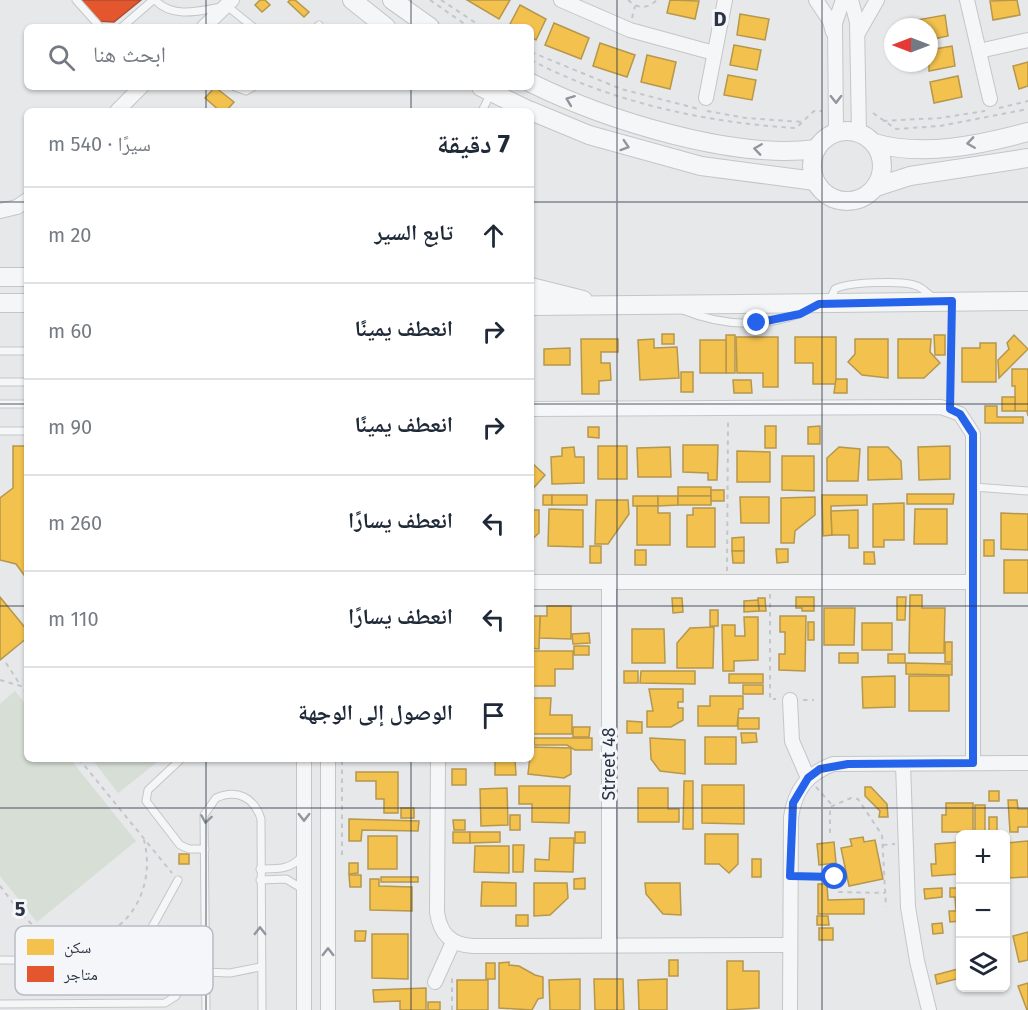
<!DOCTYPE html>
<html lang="ar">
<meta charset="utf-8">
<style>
:root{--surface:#fff;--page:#f2f2f3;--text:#1f2937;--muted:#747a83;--line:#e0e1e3}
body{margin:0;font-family:"Fira Sans","Noto Naskh Arabic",sans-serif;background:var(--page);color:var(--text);direction:rtl}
.controls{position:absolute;right:18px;bottom:18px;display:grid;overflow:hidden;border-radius:9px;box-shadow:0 2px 4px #0004}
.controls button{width:54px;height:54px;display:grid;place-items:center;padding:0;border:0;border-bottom:2px solid var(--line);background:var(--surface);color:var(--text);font:30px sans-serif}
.compass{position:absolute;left:884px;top:18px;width:54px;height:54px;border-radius:50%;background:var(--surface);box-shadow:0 2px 4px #0004;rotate:270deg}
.stop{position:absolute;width:18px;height:18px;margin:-14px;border:4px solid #2563eb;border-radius:50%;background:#fff}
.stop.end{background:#2563eb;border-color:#fff;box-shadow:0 2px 6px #0008}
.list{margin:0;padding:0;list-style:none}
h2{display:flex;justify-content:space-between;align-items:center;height:78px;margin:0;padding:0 24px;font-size:26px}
h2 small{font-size:20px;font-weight:400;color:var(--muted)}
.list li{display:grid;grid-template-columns:39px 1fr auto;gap:18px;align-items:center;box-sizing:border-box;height:96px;padding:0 24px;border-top:2px solid var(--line)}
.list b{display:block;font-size:22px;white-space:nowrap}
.list em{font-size:20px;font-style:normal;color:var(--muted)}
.icon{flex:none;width:33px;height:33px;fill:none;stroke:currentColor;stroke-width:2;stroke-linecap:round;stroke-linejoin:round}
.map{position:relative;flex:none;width:1028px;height:1010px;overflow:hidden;direction:ltr}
.search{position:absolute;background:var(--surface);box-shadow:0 2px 4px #0004;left:24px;top:24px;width:510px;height:66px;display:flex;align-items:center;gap:15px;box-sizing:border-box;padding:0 21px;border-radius:9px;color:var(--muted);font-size:22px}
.panel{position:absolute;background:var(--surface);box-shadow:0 2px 4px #0004;left:24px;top:108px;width:510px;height:654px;border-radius:9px;direction:rtl}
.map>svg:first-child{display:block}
.green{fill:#d6ded6}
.homes{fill:#f2c14e;stroke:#b6974b;stroke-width:1.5}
.shops{fill:#e4572e;stroke:#ac4c35;stroke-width:1.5}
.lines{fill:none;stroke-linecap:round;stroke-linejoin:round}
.service-casing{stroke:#c4c6c8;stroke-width:9}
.minor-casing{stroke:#c4c6c8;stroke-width:16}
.tertiary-casing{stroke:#c4c6c8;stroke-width:20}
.path{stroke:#c5c6ca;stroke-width:2;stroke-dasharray:4.5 4.5;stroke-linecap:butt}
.service{stroke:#f5f6f7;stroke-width:7}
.minor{stroke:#f5f6f7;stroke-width:14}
.tertiary{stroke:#f5f6f7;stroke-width:18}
.oneway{stroke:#90959e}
.route{stroke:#2563eb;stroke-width:8}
.grid{fill:none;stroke:#2b3445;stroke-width:1.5;stroke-opacity:0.55}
.labels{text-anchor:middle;stroke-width:6;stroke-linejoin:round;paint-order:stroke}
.street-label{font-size:18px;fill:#2b3445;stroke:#f4f6f9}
.key{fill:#f4f6f9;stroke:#b8bcc3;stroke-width:1.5}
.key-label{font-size:16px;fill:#2b3445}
.grid-label{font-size:20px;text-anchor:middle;font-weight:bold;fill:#2b3445;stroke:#f4f6f9;stroke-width:6;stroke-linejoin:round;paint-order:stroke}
</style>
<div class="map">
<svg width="1028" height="1010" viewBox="0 0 1028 1010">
<rect width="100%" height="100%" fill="#e6e8ea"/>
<g class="green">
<path d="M15,691L27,706V759H70L136,841L37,922L0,876V704Z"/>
<path d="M92,759H161L118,793Z"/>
</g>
<g class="homes">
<path d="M260,0H265L270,5L262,12L255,5Z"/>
<path d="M290,0H295L309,12L304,17L288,2Z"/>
<path d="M467,0H510L499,19Z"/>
<path d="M670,0L699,1L695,19L667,13Z"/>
<path d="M1017,0L1020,15L993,20L990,1Z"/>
<path d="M520,5L546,19L536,40L531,37V27L509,26Z"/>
<path d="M740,14L769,19L765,40L737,35Z"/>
<path d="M945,15L948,36L929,40V27H919L917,20Z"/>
<path d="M554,23L589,38L581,59L545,45Z"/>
<path d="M600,43L635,55L627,77L593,66Z"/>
<path d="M734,45L761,50L757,70L730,65Z"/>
<path d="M952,46L955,66L929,71V50Z"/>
<path d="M647,55L676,62L670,89L641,82Z"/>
<path d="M1028,62V86L1019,89L1013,66Z"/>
<path d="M728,75L756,80L752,100L724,95Z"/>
<path d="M958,76L962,97L934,103L930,82Z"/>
<path d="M215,87L234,102L226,111H220L205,98Z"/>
<rect x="662" y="334" width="12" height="10"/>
<rect x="726" y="335" width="9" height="38"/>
<path d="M934,335H945V355H935Z"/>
<path d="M1014,335L1028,349L999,378L998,360L1009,349L1007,343Z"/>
<path d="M736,337H778V387H763V373H737Z"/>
<path d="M795,337H836V384H813V363H795Z"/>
<path d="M581,339H618V352H601V363H610L611,380L599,381V394H582Z"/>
<path d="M654,339V348L677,347L679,378L640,380L638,340Z"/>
<path d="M855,339H888V378L862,375L848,362L855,354Z"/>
<path d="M898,339H931L930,352L940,363L924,378H898Z"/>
<rect x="700" y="340" width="26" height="33"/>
<path d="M980,343H996V382H962V348H980Z"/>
<path d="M570,348V365H544V349Z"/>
<path d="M1012,369H1028V416L1027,411H1015V386H1012Z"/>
<rect x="681" y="372" width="12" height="20"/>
<path d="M836,379H847V393H834Z"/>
<path d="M733,380H751L752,393H734Z"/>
<rect x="1002" y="397" width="13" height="14"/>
<path d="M985,406H997V417H1023V423H985Z"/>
<rect x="765" y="426" width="11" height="22"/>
<path d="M820,426V444H808V427Z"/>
<path d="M588,427H599V438L588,437Z"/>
<path d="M683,445H718L717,480H708V473L683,472Z"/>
<path d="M13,446H27V579L16,564L0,560V498L13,488Z"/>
<rect x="598" y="446" width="29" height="33"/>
<path d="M950,446V479L919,480L918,447Z"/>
<path d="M574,447L575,457H584V483L552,484L551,457L562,456V448Z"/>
<path d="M670,447L671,477H638L637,448Z"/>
<path d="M839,447L860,449L858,481H827V458Z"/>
<path d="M868,447H888L901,461L902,479L868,480Z"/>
<path d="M737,451L770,452V482H737Z"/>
<path d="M782,456H814V491L782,490Z"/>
<path d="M531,462L545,475L531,491Z"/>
<rect x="678" y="487" width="33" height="9"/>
<rect x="711" y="490" width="13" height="11"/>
<path d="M907,494H954L953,504H907Z"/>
<rect x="543" y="495" width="9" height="10"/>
<rect x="552" y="495" width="35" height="10"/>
<path d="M822,495H867V505L831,506L832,535L823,536Z"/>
<rect x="633" y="496" width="25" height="10"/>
<path d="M658,496H678V505L658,506Z"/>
<rect x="678" y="496" width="33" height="9"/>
<path d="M740,497H769V523H741Z"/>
<path d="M815,497V515L795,531L794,543H781V498Z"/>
<path d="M596,500H628L629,514L608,544H595Z"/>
<path d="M904,503V540H884V547H873V504Z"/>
<path d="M637,506H658V513H670V545H637Z"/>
<path d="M693,508H715V547H687V515H693Z"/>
<path d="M549,509L583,510V547L548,546Z"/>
<path d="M915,509H947V544H914Z"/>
<path d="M531,510H539V533L531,540Z"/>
<path d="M858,510V548H849V535H832L831,511Z"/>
<path d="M1001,513L1028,514V550L1001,549Z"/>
<path d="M744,537V551H732V538Z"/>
<rect x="984" y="540" width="10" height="16"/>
<rect x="590" y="546" width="11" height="17"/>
<path d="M776,549H788V562L777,563Z"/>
<rect x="635" y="550" width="11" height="15"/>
<path d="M732,551H744V563H733Z"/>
<path d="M864,552H874L875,564H864Z"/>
<rect x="1004" y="560" width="24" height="33"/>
<path d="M910,595H922V608H945L944,653H909Z"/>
<path d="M0,597L27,630V638L0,660Z"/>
<path d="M796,597H814V611H802V608H796Z"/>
<path d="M897,597H906L905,620H897Z"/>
<path d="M672,598H682L683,612L673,613Z"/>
<path d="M758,598H765L766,611H759Z"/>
<path d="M758,600L759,611L744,612V601Z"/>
<path d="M547,606H571V639L539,638L540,616H547Z"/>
<path d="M824,608H855L854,645H824Z"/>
<rect x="710" y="610" width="8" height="16"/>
<path d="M531,616H540L539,649L531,648Z"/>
<path d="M780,616H806L805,671L779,670V654H785V632H780Z"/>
<path d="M744,617H758V660L734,661V671H723L722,625H735V636H745Z"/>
<rect x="808" y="622" width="6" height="18"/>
<rect x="862" y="623" width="30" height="27"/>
<path d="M714,627L713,668H677V643L690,628Z"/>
<path d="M632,629H664L665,663H632Z"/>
<path d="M589,633L590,643L573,644L572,634Z"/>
<rect x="945" y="642" width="7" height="20"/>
<rect x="574" y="646" width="15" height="9"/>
<path d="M531,651H573V669H555V686H531Z"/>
<rect x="839" y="653" width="19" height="10"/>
<rect x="888" y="654" width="17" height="9"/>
<path d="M906,663L952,664V675L906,674Z"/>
<rect x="624" y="671" width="14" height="12"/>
<path d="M641,671H695V684L640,683Z"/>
<rect x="729" y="674" width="34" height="9"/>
<path d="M895,676V707L863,708L862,677Z"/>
<rect x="909" y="676" width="40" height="35"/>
<rect x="743" y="685" width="20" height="9"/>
<path d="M649,689H683V702H678V708H683V720L671,727H647V711H653Z"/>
<path d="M710,696H743V709H739L737,726H698V706H710Z"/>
<path d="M531,698H551L550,715H572V734H531Z"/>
<rect x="738" y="718" width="21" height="11"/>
<path d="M627,721L642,722V733H627Z"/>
<path d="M573,727H590L589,737H573Z"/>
<path d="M741,733H756L757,742L742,743Z"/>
<rect x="705" y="737" width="31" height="27"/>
<path d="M534,738H592V750H575L567,745H534Z"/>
<path d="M650,738L685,740V774L660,771L651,759Z"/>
<path d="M531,747L571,748V774L564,778L528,774Z"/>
<path d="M495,759H515L516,775H495Z"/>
<rect x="452" y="769" width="14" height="16"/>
<path d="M356,772H398V813H384V799H376V781H356Z"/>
<path d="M684,781H693V829H683Z"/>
<path d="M702,785H744V824L702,823Z"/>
<path d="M519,786H570L569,823L532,822V804H519Z"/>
<path d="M865,787H871L887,804L888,817H879L880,811L865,796Z"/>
<path d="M507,788L508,825L481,826L480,789Z"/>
<path d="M638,788H668V809H679V822H638Z"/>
<rect x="989" y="791" width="10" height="10"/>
<path d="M1008,800H1017L1018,809H1028V827H1018V832H1010Z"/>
<path d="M946,803H973V832H942V815H946Z"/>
<rect x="975" y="805" width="10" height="27"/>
<rect x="401" y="808" width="13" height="10"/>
<rect x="510" y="815" width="10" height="15"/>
<rect x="989" y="817" width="8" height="17"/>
<path d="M349,819L419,821L418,831L362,830L361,841H349Z"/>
<path d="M453,820H465V830H454Z"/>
<rect x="453" y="832" width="17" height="11"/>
<path d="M470,832H500V842L470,843Z"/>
<rect x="575" y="832" width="10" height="11"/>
<path d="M705,834H738V864L729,873L719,864H705Z"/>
<rect x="368" y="836" width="29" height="33"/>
<path d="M863,837L864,842L875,840L883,879L849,886L841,848L852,846L850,839Z"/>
<path d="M550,838H574L573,872L535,871V859L549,860Z"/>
<path d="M1028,841V877L1006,878V843Z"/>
<path d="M834,842L836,863L819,865L817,844Z"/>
<path d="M960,842V874L932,876L931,864H936L935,844Z"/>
<path d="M513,845H524L523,872H513Z"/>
<path d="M475,846H509V873L474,872Z"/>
<rect x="179" y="854" width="10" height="10"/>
<rect x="752" y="859" width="9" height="18"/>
<path d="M349,863H358V873L349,874Z"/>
<path d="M349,875H361V887H350Z"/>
<rect x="381" y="877" width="37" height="5"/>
<path d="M585,878V889H574V879Z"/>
<path d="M370,879H379V886L412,887V911L370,910Z"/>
<path d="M482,882L516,883V906H481Z"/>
<path d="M534,883H567L568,898L550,915L534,916Z"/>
<path d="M645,883H680L681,915L663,914L646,894Z"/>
<path d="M818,884H827L828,900L864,899V914H818Z"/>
<path d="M942,888V897L925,899L924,889Z"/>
<path d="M950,888H960V921L950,922L949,911H956L955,897H950Z"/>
<rect x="516" y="915" width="12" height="11"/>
<path d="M817,916H828L829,925H817Z"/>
<path d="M942,923L943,933L933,934L932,924Z"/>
<rect x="819" y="928" width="14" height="12"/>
<path d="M355,931H366L365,941H355Z"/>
<path d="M1028,932V960L1019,962L1013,936Z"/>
<path d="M372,934H408V979L372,978Z"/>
<rect x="669" y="960" width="9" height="16"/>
<path d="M727,961H743V971H759V1008L727,1010Z"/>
<path d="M509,962V965L519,966L535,975L543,977V998L538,999L532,1010L499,1008V963Z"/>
<rect x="486" y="963" width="9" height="16"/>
<path d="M958,969L960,978L937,984L935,975Z"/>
<path d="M580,979V1010H550L549,980Z"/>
<path d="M594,979H623L624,1010H595Z"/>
<path d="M667,979V1010H639L638,980Z"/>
<rect x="457" y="980" width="31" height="30"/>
<path d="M1028,983V1010H1027L1018,986Z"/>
<path d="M426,988V1010H400V1001L374,1002L373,990Z"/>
<rect x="428" y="1002" width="12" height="8"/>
</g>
<path class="shops" d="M78,0H141L114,22L95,21Z"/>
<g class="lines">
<defs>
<g id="service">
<path d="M76,0L100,27"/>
<path d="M155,0C174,20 202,10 227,6L253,27"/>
<path d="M122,27L153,0"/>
<path d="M317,27L319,25"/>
<path d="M235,87L246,91L253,87"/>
<path d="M482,111L491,93"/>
<path d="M829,302L835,289C848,282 904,280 917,286C923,288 928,294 933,298"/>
<path d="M683,310C724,327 772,329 811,308"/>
<path d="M0,351H27"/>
<path d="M0,382H27"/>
<path d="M0,404H27"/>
<path d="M0,431H27"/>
<path d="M973,487L1028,491"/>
<path d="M179,761L148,790L146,801L180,845L189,849H205"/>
<path d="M260,869C277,869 291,870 302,856"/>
<path d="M260,880L286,879L303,889"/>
<path d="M0,960L108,961L129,956L145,940L178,880"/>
<path d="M178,971L230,973L260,967"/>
<path d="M0,1004L165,1003L176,996L178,990V951C184,940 195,941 206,940"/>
<path d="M206,1010L204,815L216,798C237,789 254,797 261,819L262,1010"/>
</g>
<g id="minor">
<path d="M561,0L630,30L714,53"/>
<path d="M816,0L830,21L833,32"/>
<path d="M851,0L857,22L859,133"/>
<path d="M967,0L990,99"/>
<path d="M204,27L232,0"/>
<path d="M858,33L877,0"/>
<path d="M979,51L1028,40"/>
<path d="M706,98L725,0"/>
<path d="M117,111L141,87"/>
<path d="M836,132L835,23L843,0"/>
<path d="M0,211L17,207L27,200"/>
<path d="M531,409L941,407L960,414L973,434V763"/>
<path d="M531,582H971"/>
<path d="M609,583V945"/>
<path d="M790,700L792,741L808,778"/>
<path d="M304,759V1010"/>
<path d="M328,759V1010"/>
<path d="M438,759L437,912C440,934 451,945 473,946L789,945"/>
<path d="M903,764L908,907L917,961L929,1010"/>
<path d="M435,982L453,942"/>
<path d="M790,1010L791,817C795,790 807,774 833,764L1028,763"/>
</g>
<g id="tertiary">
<path d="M352,0L386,27"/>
<path d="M392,0L430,27"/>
<path d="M531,83C606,120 733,160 816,149"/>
<path d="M481,87L530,111"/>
<path d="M531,111L589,135L701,166L815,181"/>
<circle cx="847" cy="166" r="35"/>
<path d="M874,143C923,157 980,145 1028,132"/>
<path d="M876,187L910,176L1028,158"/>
<path d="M0,277H27"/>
<path d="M531,287L583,300"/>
<path d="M0,303H27"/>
<path d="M531,306L1028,301"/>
</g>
</defs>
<use href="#service" class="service-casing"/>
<use href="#minor" class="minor-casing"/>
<use href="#tertiary" class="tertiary-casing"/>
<g class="path">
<path d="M430,0L469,27"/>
<path d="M441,0L482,27"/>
<path d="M628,0C638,9 647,9 657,0"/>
<path d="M632,18L635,6"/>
<path d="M531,52L621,89L699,109"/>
<path d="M531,60C610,102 707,123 796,128L814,111H822"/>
<path d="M999,108L1028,101"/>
<path d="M707,111L746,118L803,122"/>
<path d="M873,113L896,129L940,126L1028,109"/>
<path d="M883,121L940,118L985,111"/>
<path d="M950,397L952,316"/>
<path d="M727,571L728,420"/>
<path d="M770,594V699H776"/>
<path d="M6,663L21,686"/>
<path d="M0,680L21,686L27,694"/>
<path d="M803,700H814"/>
<path d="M79,759L172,873"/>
<path d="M816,787L832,805"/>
<path d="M830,833V807L851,798L858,799L882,835L886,907"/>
<path d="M883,845L895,844"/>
<path d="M342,855V759"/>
<path d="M833,865L839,892L885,893"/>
<path d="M802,876L835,877"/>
<path d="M0,886C13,902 25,923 44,932C108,962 160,903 144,840"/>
<path d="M452,1010V974"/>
</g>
<use href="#service" class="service"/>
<use href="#minor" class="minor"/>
<use href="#tertiary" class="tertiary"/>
</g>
<defs><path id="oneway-chevron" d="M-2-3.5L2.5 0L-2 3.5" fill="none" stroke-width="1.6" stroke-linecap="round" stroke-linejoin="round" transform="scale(1.5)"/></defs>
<g class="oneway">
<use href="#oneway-chevron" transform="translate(836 99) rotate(89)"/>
<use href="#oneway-chevron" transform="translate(570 100) rotate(-159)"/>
<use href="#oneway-chevron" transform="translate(971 143) rotate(172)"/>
<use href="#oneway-chevron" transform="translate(625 146) rotate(18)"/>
<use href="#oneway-chevron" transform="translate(758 149) rotate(-172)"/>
<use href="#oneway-chevron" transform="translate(304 817) rotate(90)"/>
<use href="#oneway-chevron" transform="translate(206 819) rotate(99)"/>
<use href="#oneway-chevron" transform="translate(260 931) rotate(-90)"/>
<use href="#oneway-chevron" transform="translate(328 952) rotate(-90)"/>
</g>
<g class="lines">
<path class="route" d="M757,323L800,314L819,304L952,301L950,409L960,414L973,434V763L848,764L820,769L808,778L793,803L790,876L835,877"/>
</g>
<path class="grid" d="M206,0V27M411,0V27M617,0V1010M822,0V1010M206,87V111M411,87V111M0,202H27M531,202H1028M0,404H27M531,404H1028M0,606H27M531,606H1028M206,759V1010M411,759V1010M0,808H1028"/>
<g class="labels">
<g class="street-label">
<text transform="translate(609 764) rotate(-90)" y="6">Street 48</text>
</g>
</g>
<rect x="15" y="926" width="198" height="69" rx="9" class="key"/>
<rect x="27" y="939" width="27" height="16" fill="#f2c14e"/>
<rect x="27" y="966" width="27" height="16" fill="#e4572e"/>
<g class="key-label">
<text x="64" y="953">سكن</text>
<text x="64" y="980">متاجر</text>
</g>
<g class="grid-label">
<text x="720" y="26">D</text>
<text x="20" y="916">5</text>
</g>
</svg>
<div class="controls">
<button>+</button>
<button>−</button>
<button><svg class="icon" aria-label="layers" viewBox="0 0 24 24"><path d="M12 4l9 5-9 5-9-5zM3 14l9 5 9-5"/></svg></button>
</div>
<svg class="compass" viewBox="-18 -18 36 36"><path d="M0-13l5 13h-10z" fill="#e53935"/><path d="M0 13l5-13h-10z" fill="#747a83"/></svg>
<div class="stop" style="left:835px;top:877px"></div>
<div class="stop end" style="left:757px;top:323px"></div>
<div class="search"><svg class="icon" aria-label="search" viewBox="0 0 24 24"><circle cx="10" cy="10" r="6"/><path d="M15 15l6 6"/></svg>ابحث هنا</div>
<section class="panel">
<h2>7 دقيقة<small>سيرًا · 540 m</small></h2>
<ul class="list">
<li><svg class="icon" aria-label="ahead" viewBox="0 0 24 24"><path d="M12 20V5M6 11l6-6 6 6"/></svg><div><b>تابع السير</b></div><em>20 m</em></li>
<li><svg class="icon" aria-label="right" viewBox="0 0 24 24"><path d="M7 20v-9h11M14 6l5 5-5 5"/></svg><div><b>انعطف يمينًا</b></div><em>60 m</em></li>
<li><svg class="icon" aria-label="right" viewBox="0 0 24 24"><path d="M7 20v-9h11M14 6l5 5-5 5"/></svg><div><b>انعطف يمينًا</b></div><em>90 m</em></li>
<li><svg class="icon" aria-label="left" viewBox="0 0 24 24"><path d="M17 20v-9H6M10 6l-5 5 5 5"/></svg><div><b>انعطف يسارًا</b></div><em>260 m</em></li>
<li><svg class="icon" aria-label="left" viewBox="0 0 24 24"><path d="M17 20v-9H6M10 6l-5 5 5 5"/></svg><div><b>انعطف يسارًا</b></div><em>110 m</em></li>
<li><svg class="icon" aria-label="arrive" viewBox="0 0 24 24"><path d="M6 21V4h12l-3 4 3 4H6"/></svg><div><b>الوصول إلى الوجهة</b></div></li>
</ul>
</section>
</div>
